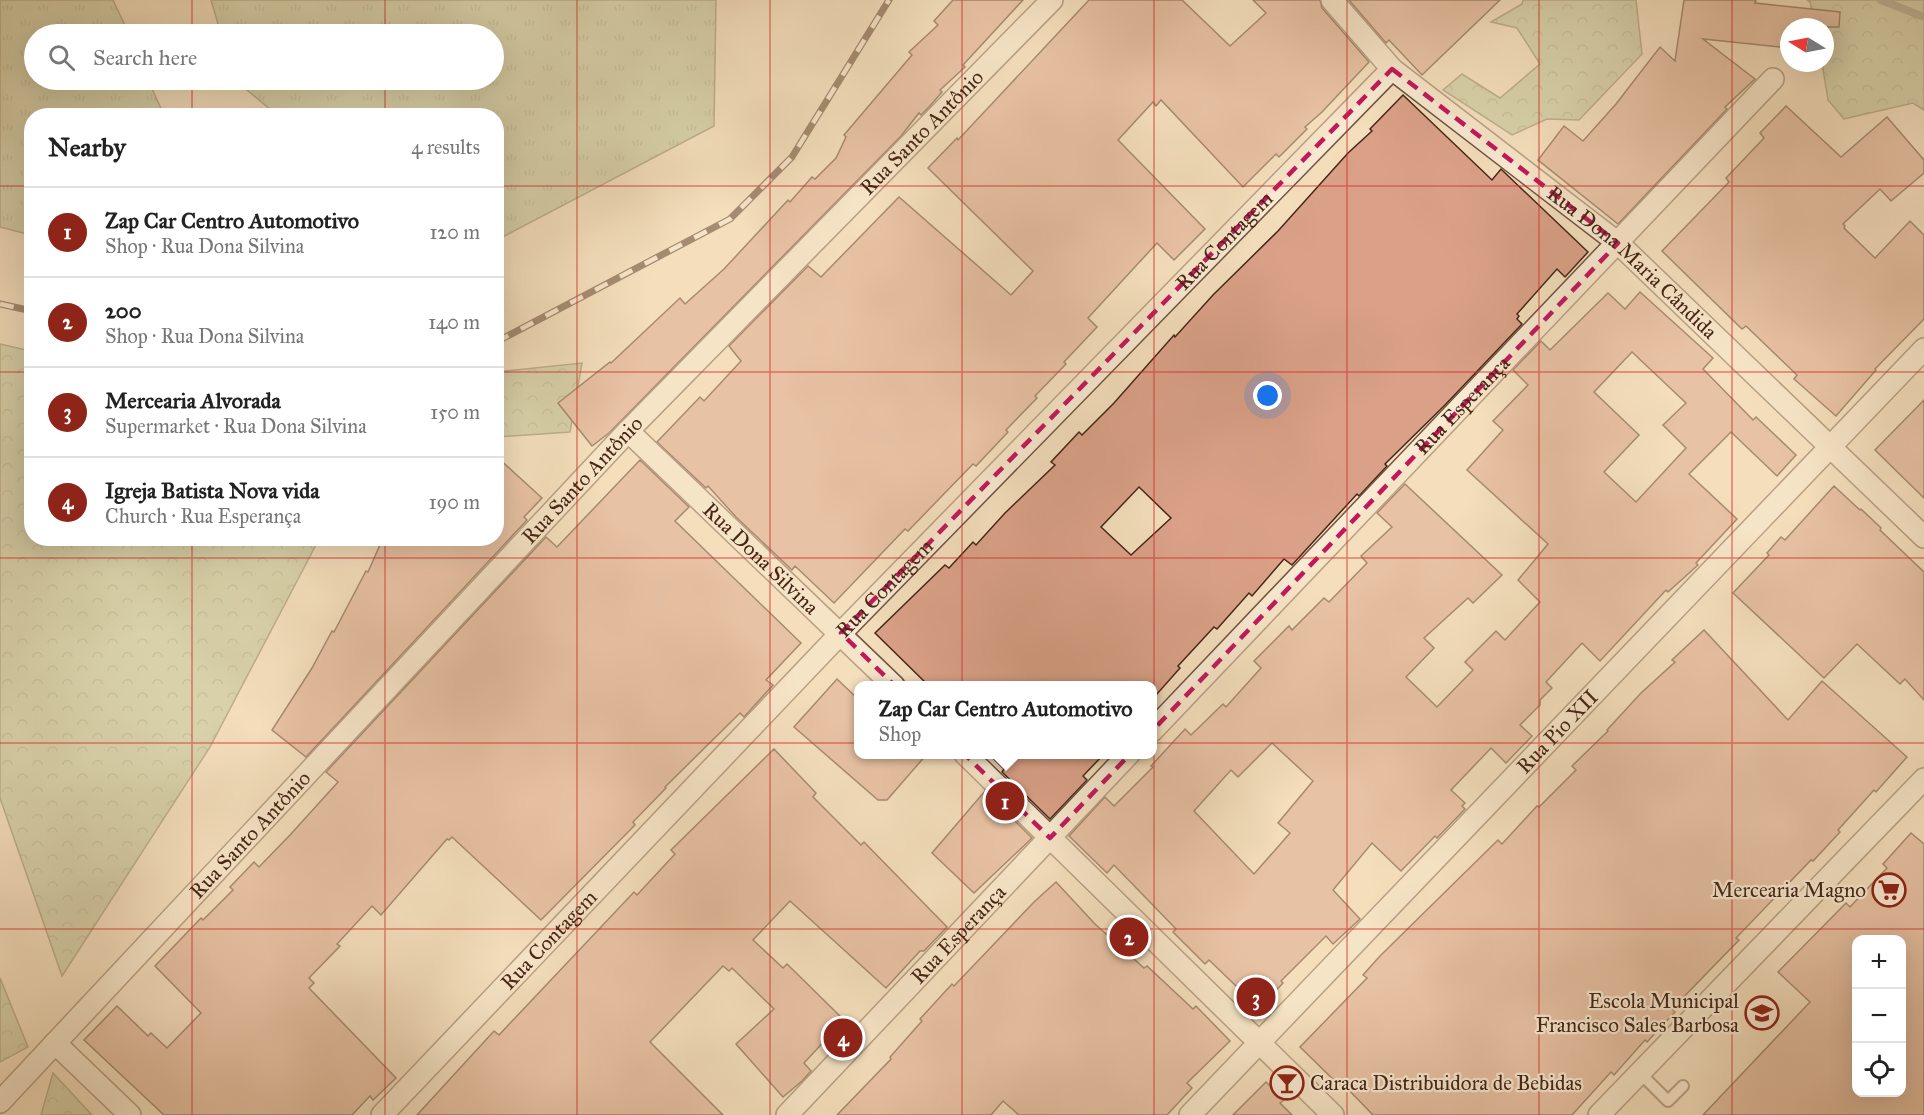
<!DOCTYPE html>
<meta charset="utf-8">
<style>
:root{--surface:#fff;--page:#f2f2f2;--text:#222;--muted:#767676;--line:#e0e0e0;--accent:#8f2418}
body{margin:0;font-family:"IM FELL Great Primer",serif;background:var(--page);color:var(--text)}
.controls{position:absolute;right:18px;bottom:18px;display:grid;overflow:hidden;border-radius:12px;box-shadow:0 6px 24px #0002}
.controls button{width:54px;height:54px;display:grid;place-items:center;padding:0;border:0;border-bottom:2px solid var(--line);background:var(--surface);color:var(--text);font:30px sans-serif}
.compass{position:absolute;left:1780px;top:18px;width:54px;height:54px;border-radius:50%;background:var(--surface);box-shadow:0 6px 24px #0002;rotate:280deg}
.you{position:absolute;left:1268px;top:396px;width:21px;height:21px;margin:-15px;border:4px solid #fff;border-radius:50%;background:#1a73e8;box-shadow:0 0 0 9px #1a73e833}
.badge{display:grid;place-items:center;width:39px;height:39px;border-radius:50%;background:var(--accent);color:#fff;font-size:20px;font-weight:700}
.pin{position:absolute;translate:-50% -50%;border:3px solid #fff;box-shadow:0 2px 6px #0006}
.popup{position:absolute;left:854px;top:681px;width:303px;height:78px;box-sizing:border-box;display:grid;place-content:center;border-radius:12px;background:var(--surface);filter:drop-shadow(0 2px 4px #0005);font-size:20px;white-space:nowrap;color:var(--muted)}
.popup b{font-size:22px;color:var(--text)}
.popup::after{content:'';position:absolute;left:50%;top:100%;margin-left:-12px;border:12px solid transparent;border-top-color:var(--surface)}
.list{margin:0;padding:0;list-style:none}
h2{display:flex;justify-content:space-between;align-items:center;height:78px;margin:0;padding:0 24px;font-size:26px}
h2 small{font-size:20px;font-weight:400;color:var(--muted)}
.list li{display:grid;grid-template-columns:39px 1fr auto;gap:18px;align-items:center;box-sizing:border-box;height:90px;padding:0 24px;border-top:2px solid var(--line)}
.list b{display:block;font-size:22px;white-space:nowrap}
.list p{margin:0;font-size:20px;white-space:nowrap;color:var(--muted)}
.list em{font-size:20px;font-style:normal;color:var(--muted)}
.icon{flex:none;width:33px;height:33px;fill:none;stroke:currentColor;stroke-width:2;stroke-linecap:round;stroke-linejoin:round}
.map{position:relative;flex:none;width:1924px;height:1115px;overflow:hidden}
.search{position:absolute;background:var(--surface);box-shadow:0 6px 24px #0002;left:24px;top:24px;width:480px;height:66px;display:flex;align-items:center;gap:15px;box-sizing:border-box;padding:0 21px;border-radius:33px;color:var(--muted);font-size:22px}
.panel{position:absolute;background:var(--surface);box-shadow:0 6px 24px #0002;left:24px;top:108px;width:480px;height:438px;border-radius:24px}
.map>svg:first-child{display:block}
.grass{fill:url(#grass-tufts);stroke:#7e7455;stroke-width:1.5}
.forest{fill:url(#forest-crowns);stroke:#7e7455;stroke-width:1.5}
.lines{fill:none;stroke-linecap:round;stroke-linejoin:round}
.stream{stroke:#7a8170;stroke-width:8}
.building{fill:#daa188;stroke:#462616;stroke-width:1.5;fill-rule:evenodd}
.lane-casing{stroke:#725440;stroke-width:14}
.street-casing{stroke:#725440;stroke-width:24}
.lane{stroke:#f8ead3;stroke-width:10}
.street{stroke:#f8ead3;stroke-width:21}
.rail-casing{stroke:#462616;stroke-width:7}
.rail{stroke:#f8ead3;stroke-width:4.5;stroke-dasharray:14;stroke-linecap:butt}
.marked{fill:none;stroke:#c2185b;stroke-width:4.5;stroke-dasharray:12 8;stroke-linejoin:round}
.grid{fill:none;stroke:#d62828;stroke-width:1.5;stroke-opacity:0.55}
.labels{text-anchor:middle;stroke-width:4.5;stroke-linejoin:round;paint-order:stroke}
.street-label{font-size:21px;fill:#462616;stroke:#f8ead3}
.poi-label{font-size:21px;fill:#462616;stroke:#f8ead3;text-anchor:end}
</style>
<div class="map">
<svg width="1924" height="1115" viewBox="0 0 1924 1115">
<defs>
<pattern id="grass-tufts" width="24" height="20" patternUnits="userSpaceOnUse" patternTransform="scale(1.5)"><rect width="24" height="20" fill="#b6c294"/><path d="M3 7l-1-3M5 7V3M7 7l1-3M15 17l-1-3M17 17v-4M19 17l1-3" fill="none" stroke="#969d78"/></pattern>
<pattern id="forest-crowns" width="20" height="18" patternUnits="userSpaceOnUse" patternTransform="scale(1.5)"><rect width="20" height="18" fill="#b6c294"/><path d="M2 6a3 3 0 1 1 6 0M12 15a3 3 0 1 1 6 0" fill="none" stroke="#969d78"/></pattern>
</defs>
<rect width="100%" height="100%" fill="#f4debc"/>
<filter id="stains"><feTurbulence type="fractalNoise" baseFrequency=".00333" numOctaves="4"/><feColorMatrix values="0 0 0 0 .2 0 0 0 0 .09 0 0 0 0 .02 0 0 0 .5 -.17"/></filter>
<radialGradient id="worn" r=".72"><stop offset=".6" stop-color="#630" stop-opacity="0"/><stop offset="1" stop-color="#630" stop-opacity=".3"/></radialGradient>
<g class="grass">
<path d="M0,0H113L129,34H34V80H148L164,115L32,116L31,235L0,227Z"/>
<path d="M211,0H716L714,126L497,240L496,116L277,115L235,80H494V34H221Z"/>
</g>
<g class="forest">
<path d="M1523,0H1636L1642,54L1579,120L1547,119L1512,135L1443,90L1462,74L1500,98L1540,64L1517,28L1491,22L1522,4Z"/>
<path d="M1807,0H1924V110L1913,103L1844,119L1828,100L1822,63H1825V27H1815L1810,2Z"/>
<path d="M0,344L31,351L32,538L319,539L210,747L62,976L0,798Z"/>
<path d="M582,363L570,432L497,437V372Z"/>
<path d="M0,978L28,1047L0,1062Z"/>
<path d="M53,1073L91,1114L92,1115H41Z"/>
</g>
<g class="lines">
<path class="stream" d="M1881,0L1924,17"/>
</g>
<g class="building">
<path d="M953,0H1023L963,65L965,67L940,90L942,92L929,107L921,115L919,113L901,136L609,433L592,446L558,403L610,362L611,363L680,298L685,304L724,269L788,200L790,202L812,177L815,179L836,158L846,137L844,135L912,55L909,52L938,25L934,21Z"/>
<path d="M1089,0H1182L1230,46L1266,13L1253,0H1320L1322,8L1369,62L1322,112L1305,127L1307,129L1279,157L1276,154L1243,187L1161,100L1156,106L1153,102L1118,140L1205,229L1174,260L1157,243L1088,318L1097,327L1064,362L1066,364L1035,396L1037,398L1006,430L1008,432L976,466L973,464L908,531L905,529L834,603L795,566L792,570L736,517L708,486L706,488L657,442L700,397L704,401L741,361L729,346L808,266L821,277L899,197L1011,295L1033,271L928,168L957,138L958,140Z"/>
<path d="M1349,0H1500L1422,75L1389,40L1386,43Z"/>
<path d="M1684,0H1756L1755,3L1840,12L1839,27H1789V48L1703,39L1755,79L1725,107L1727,109L1618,224L1538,160L1564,126L1583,141L1616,104L1660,47L1675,61Z"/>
<path d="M1403,95L1492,180L1501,169L1503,171L1588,252L1565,277L1557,269L1517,314L1519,316L1517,319L1522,324L1445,405L1385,464L1387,466L1359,496L1357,494L1292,565L1284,559L1252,596L1249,593L1217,629L1214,627L1178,666L1180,668L1157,694L1152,689V686H929L875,633L945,565L949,568L973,542L976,545L1005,513L1055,465L1051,462L1079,432L1082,435L1114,403L1174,335L1175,337L1213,295L1278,231L1348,153L1372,131L1370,129ZM1139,487L1171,518L1131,555L1101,527Z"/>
<path d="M1786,106L1841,157L1887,117L1924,160V173L1891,201L1880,189L1843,224L1845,226L1844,228L1875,258L1910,221L1924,235V319L1875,369L1876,370L1836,416L1794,379L1797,375L1746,326L1742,329L1662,251L1729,182L1726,178L1764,138L1760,133Z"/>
<path d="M1640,292L1713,358L1703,369L1753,420L1756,417L1796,455L1777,476L1731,432L1689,474L1737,519L1696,563L1698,565L1668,592L1666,590L1600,661L1582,643L1546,682L1552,688L1540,700V705L1520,725L1532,736L1506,763L1491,748L1451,790L1465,803L1462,806L1465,809L1437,838L1435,836L1401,871L1372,843L1333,890L1360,919L1333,944L1326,936L1281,981L1283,983L1259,1008L1209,960L1205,964L1173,932L1176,929L1114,865L1107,873L1069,836L1105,797L1114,806L1153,767L1151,766L1185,729L1191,735L1223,704L1226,707L1261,668L1254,661L1289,626L1292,630L1324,598L1329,602L1367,563L1361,556L1392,527L1377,513L1405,484L1502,575L1473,603L1468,598L1424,638L1434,648L1406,677L1437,707L1473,670L1465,662L1496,631L1505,640L1540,602L1518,580L1548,544L1467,470L1503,430L1493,421L1528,385L1513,370L1541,341L1550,350L1608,293L1625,309ZM1632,352L1686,403L1663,425L1686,448L1636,502L1604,472L1639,435L1594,392ZM1272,743L1313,781L1278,823L1290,833L1254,874L1194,811L1231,770L1238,777Z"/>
<path d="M1924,400V498L1875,450Z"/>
<path d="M496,456L542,498L524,517L527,520L306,757L272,730L312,668L332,631L334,632L366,571L368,572L383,538H496Z"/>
<path d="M640,460L689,507L675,521L801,643L766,680L773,685L744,717L740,713L665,787L666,788L633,822L635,825L541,920L452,837L449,840L447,839L381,915L372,906L337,944L340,946L309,978L314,983L309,988L396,1078L373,1100L370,1096L352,1115H164L84,1040L117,1006L148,1036L151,1033L167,1048L201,1013L155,966L201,918L203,920L233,890L230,887L254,862L259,867L290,835L338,782L326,772L546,537L557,547Z"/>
<path d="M1834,486L1860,510L1861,509L1881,528L1880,530L1924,572V700L1905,679L1900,684L1857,644L1824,678L1733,593L1769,555L1767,553L1781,537L1785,540Z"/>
<path d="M1704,630L1788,720L1822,681L1907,757L1876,792L1874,790L1838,830L1840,832L1813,861L1811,860L1736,938L1739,940L1672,1009L1675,1012L1647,1042L1645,1040L1614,1075L1611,1072L1572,1115H1373L1341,1082L1339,1085L1300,1047L1367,978L1363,975L1380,956L1498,840L1502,844L1537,806L1539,807L1576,770L1572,766L1608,731L1607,730L1641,693L1675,662L1672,660Z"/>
<path d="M837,679L858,699V754H927L887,800H878L794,727Z"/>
<path d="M774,749L816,793L813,797L861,845L864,842L947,927L924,951H920L886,988L790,901L753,940L783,968L787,964L844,1020L804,1063L811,1071L802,1081L783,1097L736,1044L774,1009L732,968L729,971L723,966L650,1042L723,1115H417L494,1031L499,1035L634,892L637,895L675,854L671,850Z"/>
<path d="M989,754H1104L1083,776L1087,780L1050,819L1002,772L1004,769Z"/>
<path d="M985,791L1032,838L974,893L932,853Z"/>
<path d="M1911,833L1924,844V1115H1703L1810,1002L1778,972L1846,903L1850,907L1887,868L1883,864ZM1857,939H1902V1092H1857Z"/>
<path d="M1056,882L1095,924L1144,968L1147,966L1193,1009L1196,1006L1230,1041L1187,1083L1192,1088L1167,1115H1019L1003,1101L991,1115H837L891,1059L890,1057L922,1021L920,1019L952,984L954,986L1034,902Z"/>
<path d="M1266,1082L1284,1100L1280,1103L1292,1115H1233Z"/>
</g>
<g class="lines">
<defs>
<path id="lane" d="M1640,1073L1668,1101L1683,1086"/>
<g id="street">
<path id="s1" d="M1332,0L1392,69L1618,243L1924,537"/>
<path id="s2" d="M628,431L894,686"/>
<path id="s3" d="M1152,731L1773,79"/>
<path d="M965,754L1333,1115"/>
<path d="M55,1043L130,1115"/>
<path id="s4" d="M0,1102L628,431L1052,0"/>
<path id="s5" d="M382,1115L841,633L1392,69"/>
<path id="s6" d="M787,1115L1129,754"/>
<path id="s7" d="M1190,1115L1924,349"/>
<path d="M1599,1115L1924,779"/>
</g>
</defs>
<use href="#lane" class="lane-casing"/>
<use href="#street" class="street-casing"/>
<use href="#lane" class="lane"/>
<use href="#street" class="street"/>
<defs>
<g id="rail">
<path d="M0,304L32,311"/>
<path d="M496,342L730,219L792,157L889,0"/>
</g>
</defs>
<use href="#rail" class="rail-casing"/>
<use href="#rail" class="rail"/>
</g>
<path d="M0 0H1924V1115H0ZM1392,69L1618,243L1050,838L841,633Z" fill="#f4debc" fill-opacity=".55" fill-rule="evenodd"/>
<path class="marked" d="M1392,69L1618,243L1050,838L841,633Z"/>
<path class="grid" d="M192,0V34M385,0V34M577,0V1115M770,0V1115M962,0V1115M1154,0V1115M1347,0V1115M1539,0V1115M1732,0V1115M192,80V116M385,80V116M0,186H32M496,186H1924M0,372H32M496,372H1924M192,538V1115M385,538V1115M0,558H1924M0,743H1924M0,929H1924"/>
<defs>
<symbol id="supermarket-ring" viewBox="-11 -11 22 22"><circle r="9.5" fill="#f8ead3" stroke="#8f2418" stroke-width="1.5"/><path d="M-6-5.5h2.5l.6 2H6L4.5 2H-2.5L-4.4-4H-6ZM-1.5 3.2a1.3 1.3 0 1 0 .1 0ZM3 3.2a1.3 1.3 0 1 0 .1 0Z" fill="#8f2418"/></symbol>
<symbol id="school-ring" viewBox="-11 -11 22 22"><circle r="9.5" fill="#f8ead3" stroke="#8f2418" stroke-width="1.5"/><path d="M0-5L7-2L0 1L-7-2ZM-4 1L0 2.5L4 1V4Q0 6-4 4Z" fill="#8f2418"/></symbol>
<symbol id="bar-ring" viewBox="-11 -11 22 22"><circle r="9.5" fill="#f8ead3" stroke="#8f2418" stroke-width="1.5"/><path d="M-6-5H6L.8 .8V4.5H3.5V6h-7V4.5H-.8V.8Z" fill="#8f2418"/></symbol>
</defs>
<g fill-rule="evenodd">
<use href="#supermarket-ring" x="1870" y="871" width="38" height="38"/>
<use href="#school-ring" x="1743" y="994" width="38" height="38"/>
<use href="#bar-ring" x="1268" y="1064" width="38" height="38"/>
</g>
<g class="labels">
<g class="street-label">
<text dy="7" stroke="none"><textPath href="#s4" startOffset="1338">Rua Santo Antônio</textPath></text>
<text dy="7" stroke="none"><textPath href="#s5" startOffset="1214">Rua Contagem</textPath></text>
<text dy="7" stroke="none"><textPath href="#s1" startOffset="400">Rua Dona Maria Cândida</textPath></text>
<text dy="7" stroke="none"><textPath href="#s3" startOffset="450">Rua Esperança</textPath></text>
<text dy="7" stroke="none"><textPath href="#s4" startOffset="852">Rua Santo Antônio</textPath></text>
<text dy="7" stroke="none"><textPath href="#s2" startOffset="184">Rua Dona Silvina</textPath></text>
<text dy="7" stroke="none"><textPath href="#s5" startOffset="728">Rua Contagem</textPath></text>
<text dy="7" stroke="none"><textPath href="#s7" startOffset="531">Rua Pio XII</textPath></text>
<text dy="7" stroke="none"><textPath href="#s4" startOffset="366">Rua Santo Antônio</textPath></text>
<text dy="7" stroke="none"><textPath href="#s6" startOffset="249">Rua Esperança</textPath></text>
<text dy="7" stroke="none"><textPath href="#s5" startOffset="242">Rua Contagem</textPath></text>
</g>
<g class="poi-label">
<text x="1866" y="897">Mercearia Magno</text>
<text x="1739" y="1008">Escola Municipal<tspan x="1739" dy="24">Francisco Sales Barbosa</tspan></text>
<text x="1310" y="1090" text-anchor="start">Caraca Distribuidora de Bebidas</text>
</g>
</g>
<rect width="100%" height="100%" filter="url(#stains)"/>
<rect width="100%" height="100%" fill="url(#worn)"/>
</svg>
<div class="controls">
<button>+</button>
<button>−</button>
<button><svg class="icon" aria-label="locate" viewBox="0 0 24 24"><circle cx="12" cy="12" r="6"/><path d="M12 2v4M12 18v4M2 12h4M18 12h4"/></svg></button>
</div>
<svg class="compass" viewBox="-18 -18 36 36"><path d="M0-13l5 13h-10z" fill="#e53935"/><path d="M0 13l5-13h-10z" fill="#767676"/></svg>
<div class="you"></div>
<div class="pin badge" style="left:1005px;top:801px">1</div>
<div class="popup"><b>Zap Car Centro Automotivo</b>Shop</div>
<div class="pin badge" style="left:1129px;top:937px">2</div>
<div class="pin badge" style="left:1256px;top:997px">3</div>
<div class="pin badge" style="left:843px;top:1038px">4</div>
<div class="search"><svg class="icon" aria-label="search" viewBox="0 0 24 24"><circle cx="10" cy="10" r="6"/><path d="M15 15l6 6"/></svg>Search here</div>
<section class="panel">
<h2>Nearby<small>4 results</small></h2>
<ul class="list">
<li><span class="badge">1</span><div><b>Zap Car Centro Automotivo</b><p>Shop · Rua Dona Silvina</p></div><em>120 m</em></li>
<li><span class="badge">2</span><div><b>200</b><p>Shop · Rua Dona Silvina</p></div><em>140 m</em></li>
<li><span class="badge">3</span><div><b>Mercearia Alvorada</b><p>Supermarket · Rua Dona Silvina</p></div><em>150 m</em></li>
<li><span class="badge">4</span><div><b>Igreja Batista Nova vida</b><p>Church · Rua Esperança</p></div><em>190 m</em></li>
</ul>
</section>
</div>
